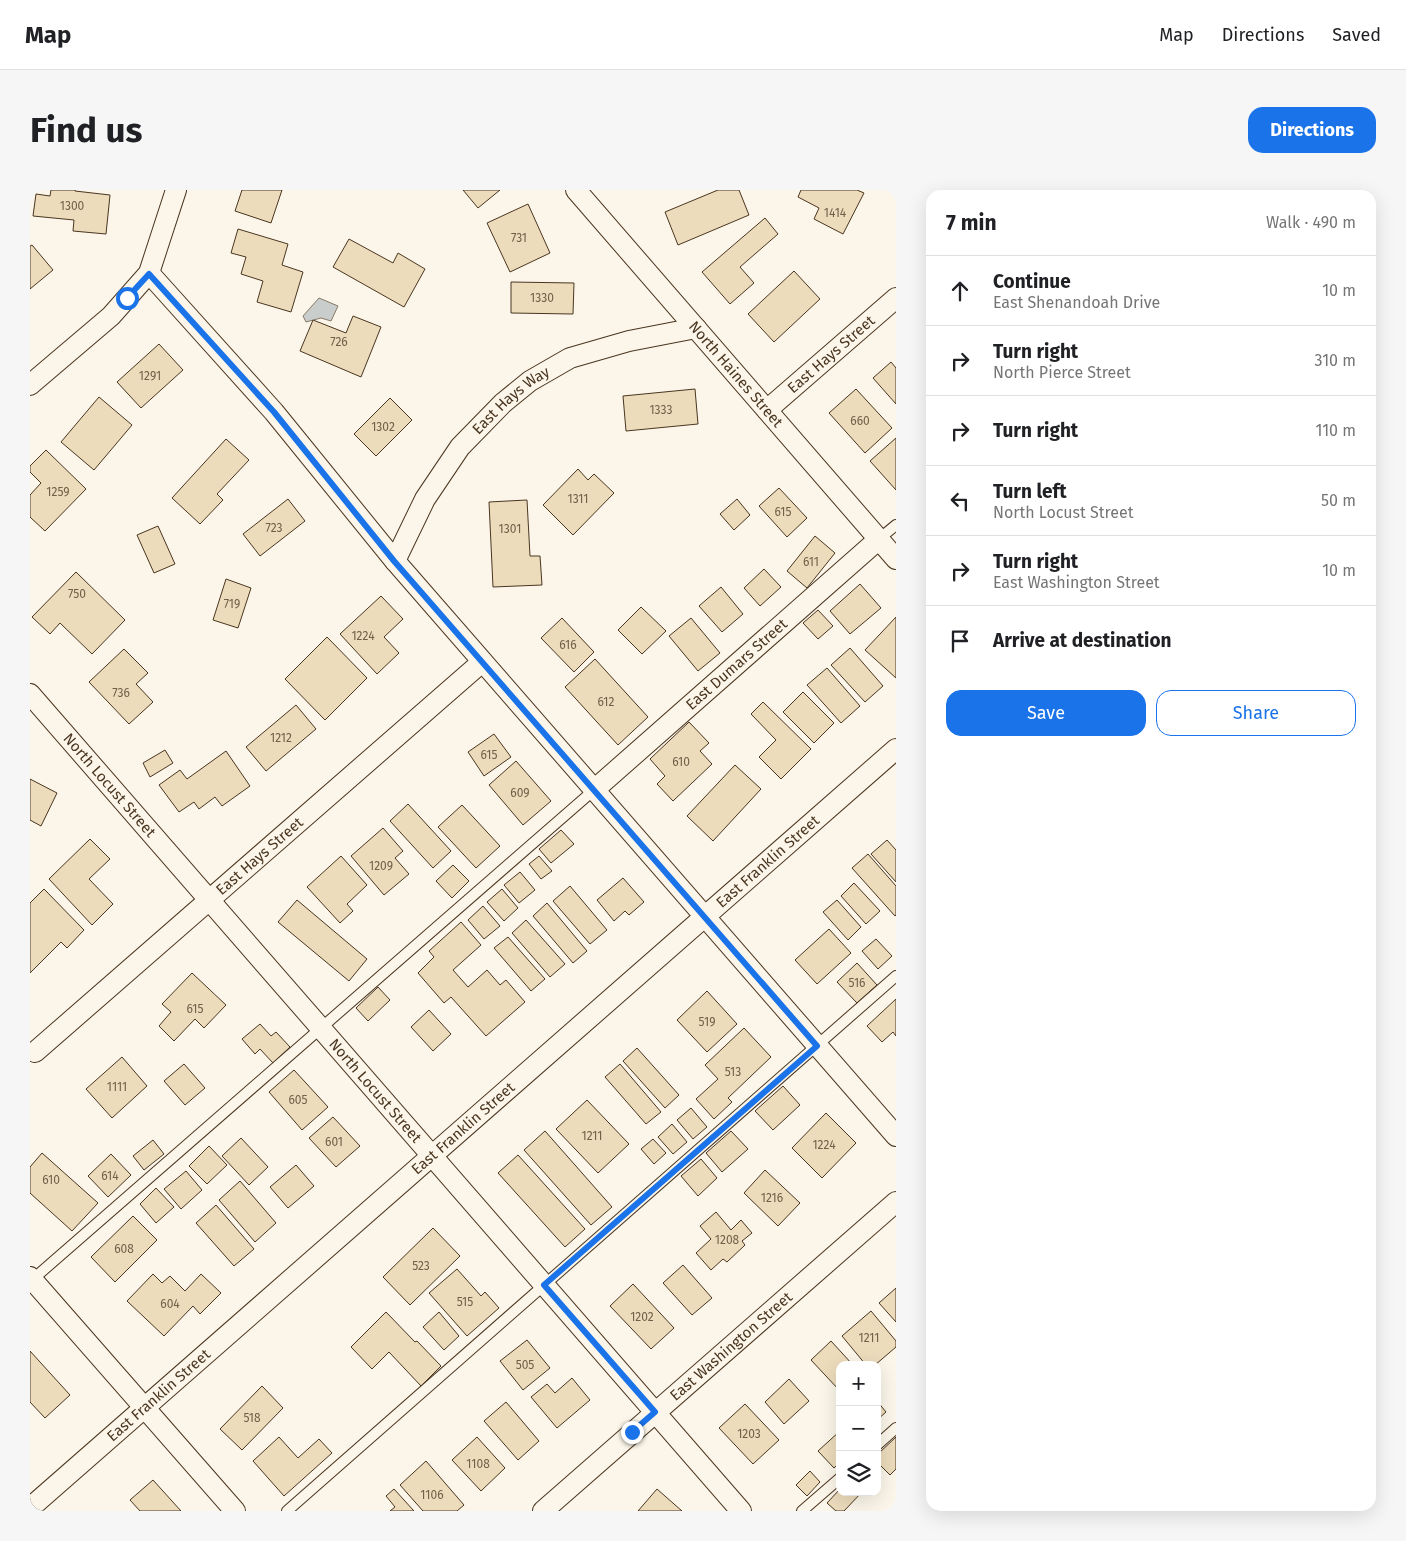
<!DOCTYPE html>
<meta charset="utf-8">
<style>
:root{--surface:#fff;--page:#f6f6f6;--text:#202124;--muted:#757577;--line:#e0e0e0;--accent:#1a73e8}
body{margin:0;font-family:"Fira Sans",sans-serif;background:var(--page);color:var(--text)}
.controls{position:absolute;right:15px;bottom:15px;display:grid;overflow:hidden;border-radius:10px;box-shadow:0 5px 20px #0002}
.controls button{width:45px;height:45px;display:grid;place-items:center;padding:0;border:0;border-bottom:1px solid var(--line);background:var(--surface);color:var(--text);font:25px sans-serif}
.stop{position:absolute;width:15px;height:15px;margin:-11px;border:4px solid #1a73e8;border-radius:50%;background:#fff}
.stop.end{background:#1a73e8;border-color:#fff;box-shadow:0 1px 5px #0008}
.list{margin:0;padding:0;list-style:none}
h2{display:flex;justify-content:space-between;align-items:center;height:65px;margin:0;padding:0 20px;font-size:21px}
h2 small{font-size:16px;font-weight:400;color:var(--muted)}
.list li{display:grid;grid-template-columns:32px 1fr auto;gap:15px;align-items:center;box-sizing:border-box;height:70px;padding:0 20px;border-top:1px solid var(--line)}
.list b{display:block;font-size:19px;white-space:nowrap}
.list p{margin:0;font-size:16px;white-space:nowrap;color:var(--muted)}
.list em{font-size:16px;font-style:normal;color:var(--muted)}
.actions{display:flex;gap:10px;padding:15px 20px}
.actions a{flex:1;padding:11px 0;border:1px solid var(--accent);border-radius:15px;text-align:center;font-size:18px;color:var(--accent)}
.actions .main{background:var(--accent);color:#fff}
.icon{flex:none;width:28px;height:28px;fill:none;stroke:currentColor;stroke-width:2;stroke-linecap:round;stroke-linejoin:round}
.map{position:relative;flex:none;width:866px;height:1321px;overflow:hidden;border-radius:15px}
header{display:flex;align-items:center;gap:30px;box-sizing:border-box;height:70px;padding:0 25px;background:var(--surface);border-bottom:1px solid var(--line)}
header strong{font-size:24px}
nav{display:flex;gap:28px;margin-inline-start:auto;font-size:18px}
.intro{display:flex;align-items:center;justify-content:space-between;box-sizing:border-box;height:120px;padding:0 30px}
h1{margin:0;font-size:35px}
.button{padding:12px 22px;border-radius:15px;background:var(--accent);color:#fff;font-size:18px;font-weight:700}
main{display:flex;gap:30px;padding:0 30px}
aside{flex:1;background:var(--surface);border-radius:15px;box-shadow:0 5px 20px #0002}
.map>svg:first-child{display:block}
.water{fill:#c9cecd;stroke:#887966}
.building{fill:#ecdcbc;stroke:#4a3520}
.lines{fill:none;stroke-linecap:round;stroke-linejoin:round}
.service-casing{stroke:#4a3520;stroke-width:12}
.minor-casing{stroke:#4a3520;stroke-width:22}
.service{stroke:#fbf6e9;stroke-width:10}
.minor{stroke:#fbf6e9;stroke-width:20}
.route{stroke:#1a73e8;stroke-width:6}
.labels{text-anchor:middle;stroke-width:4;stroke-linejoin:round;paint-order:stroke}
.number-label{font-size:12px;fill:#725f47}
.street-label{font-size:15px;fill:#4a3520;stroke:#fbf6e9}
</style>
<header>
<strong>Map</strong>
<nav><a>Map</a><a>Directions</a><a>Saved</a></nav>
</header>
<div class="intro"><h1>Find us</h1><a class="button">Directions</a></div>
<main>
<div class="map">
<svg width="866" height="1321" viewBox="0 0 866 1321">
<rect width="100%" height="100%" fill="#fbf6e9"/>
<path class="water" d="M289,108L308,116L301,131L291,128L276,132L273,126Z"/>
<g class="building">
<path d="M21,0H45V1L80,5L76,44L43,41L44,30L3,26L6,4L20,6Z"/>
<path d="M212,0H252L241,33L205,21Z"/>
<path d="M433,0H470L448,18Z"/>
<path d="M688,0H709L719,25L648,55L635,22Z"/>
<path d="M771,0H827L834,3L813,44L784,29L789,18L768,7Z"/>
<path d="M498,14L520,63L480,82L457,33Z"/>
<path d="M735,28L748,44L710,77L724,93L700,114L672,82Z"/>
<path d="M208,39L258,54L252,75L273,82L261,122L227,112L233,91L211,84L216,67L201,63Z"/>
<path d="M319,49L363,73L368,63L395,79L374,117L303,77Z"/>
<path d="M2,55L23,80L0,99V56Z"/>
<path d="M764,81L790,109L744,152L718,124Z"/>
<path d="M481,92L544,93L543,124L481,123Z"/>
<path d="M323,126L351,137L331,187L270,161L283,130L316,143Z"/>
<path d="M129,154L153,180L111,218L87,192Z"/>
<path d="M861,172L866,178V214L843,188Z"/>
<path d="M665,199L668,234L596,241L593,206Z"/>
<path d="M826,199L862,238L835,263L799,223Z"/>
<path d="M69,207L102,235L64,280L31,252Z"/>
<path d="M360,208L382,230L346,266L324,244Z"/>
<path d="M866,248V300L840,271Z"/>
<path d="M196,249L219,270L187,304L193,310L170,334L142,308Z"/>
<path d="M16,260L56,299L15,341L0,327V305L11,293L0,282V276Z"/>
<path d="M548,279L558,290L564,284L584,303L543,345L513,315Z"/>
<path d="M749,298L777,328L757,347L729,316Z"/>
<path d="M258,309L275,331L230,366L213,344Z"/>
<path d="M707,309L720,325L704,340L690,324Z"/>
<path d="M497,310L500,366H510L512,395L463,397L459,312Z"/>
<path d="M128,336L145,374L124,383L107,345Z"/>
<path d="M785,346L805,363L777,398L757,381Z"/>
<path d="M734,379L751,397L730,416L714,398Z"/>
<path d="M46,382L95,430L62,464L30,433L20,444L2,427Z"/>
<path d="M196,389L221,398L208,438L183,430Z"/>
<path d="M830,394L851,418L820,444L800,421Z"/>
<path d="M691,397L713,424L692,442L669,416Z"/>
<path d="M351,406L373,429L354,447L369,463L347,484L310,444Z"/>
<path d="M611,417L636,441L612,464L588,440Z"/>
<path d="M788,420L803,436L788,449L773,433Z"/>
<path d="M866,427V488L835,460Z"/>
<path d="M532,428L564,462L544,482L511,448Z"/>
<path d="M661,428L690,463L668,481L639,446Z"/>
<path d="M297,447L337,488L295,530L255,489Z"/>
<path d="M820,458L853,496L835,512L801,475Z"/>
<path d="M94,459L118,483L106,494L123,512L99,534L59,492Z"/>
<path d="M565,469L618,527L588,555L535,497Z"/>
<path d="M797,478L830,516L811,533L777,495Z"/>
<path d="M773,502L804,533L784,553L753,522Z"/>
<path d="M733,512L781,559L751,589L729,567L746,550L721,524Z"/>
<path d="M266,515L286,539L236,581L216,557Z"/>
<path d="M659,532L679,553L670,561L682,574L643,611L627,594L635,586L620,569Z"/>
<path d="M464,544L481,567L454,586L438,562Z"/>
<path d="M135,560L143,573L120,587L113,573Z"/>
<path d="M196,561L220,596L192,616L185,607L169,619L164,612L149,622L129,595L150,580L157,589Z"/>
<path d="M486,571L521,611L493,635L459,595Z"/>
<path d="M705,575L731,599L683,651L657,626Z"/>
<path d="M0,589L27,603L11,636L0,630Z"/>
<path d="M378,614L421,661L403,678L360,631Z"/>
<path d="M432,615L470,656L446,678L408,637Z"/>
<path d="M353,638L373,661L365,668L379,684L354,705L321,666Z"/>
<path d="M531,640L544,654L521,673L509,659Z"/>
<path d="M60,649L80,669L59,689L83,714L62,735L19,689Z"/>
<path d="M857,650L866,660V692L841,664Z"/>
<path d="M838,664L866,696V725L865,726L822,678Z"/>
<path d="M311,666L337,695L317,714L323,721L310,733L277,697Z"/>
<path d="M509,666L522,681L511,689L499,674Z"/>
<path d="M423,675L439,691L422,708L406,691Z"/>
<path d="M490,682L505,700L489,713L474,695Z"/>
<path d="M593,688L614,712L599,725L595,721L584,731L567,710Z"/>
<path d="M824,693L850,721L836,734L811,706Z"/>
<path d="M540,696L577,740L560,754L523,711Z"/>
<path d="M14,699L54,740L37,758L31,752L0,783V713Z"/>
<path d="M472,699L488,718L474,731L457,712Z"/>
<path d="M267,710L337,769L319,791L248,732Z"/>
<path d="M807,710L831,737L818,750L793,722Z"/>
<path d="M517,713L557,761L543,773L503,726Z"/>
<path d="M453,716L470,736L454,749L438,730Z"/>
<path d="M496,730L535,774L520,787L482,743Z"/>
<path d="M431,732L451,755L423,780L438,797L457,780L470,795L476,790L495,812L456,846L421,807L414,813L388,783L404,767L399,761Z"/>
<path d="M799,739L821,763L787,794L765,770Z"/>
<path d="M478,747L515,789L501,801L464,758Z"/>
<path d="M846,749L862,766L848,779L832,761Z"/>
<path d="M827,773L847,795L827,813L807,792Z"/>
<path d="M162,783L196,815L174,838L165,829L144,851L129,836L141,822L132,814Z"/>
<path d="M348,797L360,810L338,831L326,818Z"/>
<path d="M677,801L707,834L677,862L647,830Z"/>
<path d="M866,809V846L863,842L852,852L837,836Z"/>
<path d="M399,820L421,844L403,861L381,837Z"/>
<path d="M230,834L241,846L246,842L260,857L243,873L230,859L225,864L212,849Z"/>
<path d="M714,838L741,867L698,908L702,912L684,929L666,909L688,889L675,875Z"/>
<path d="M607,858L649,905L635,918L593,871Z"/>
<path d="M92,867L117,896L82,928L56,899Z"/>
<path d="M154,874L175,898L155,915L134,891Z"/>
<path d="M590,874L631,922L616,934L575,887Z"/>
<path d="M264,880L298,917L272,940L239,902Z"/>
<path d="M753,896L770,915L743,940L725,921Z"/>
<path d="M557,910L599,954L568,983L526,939Z"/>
<path d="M661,918L677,937L663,949L647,930Z"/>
<path d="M796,923L826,953L792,988L762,958Z"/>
<path d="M303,927L330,956L306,977L279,948Z"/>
<path d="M642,934L657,952L643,964L628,947Z"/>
<path d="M515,941L582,1017L561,1035L494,960Z"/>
<path d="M701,941L718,959L692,982L676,963Z"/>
<path d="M211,948L238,977L219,995L192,966Z"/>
<path d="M623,949L636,963L624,974L611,959Z"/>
<path d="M123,950L134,964L114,980L103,966Z"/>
<path d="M179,956L197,975L177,994L159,976Z"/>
<path d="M12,963L68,1013L42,1041L0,1003V977Z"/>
<path d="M81,964L101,985L78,1007L58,986Z"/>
<path d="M488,965L555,1039L535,1057L468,983Z"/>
<path d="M671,969L687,988L668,1006L651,986Z"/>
<path d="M266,975L284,996L258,1018L240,997Z"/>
<path d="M735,980L770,1013L748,1036L714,1003Z"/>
<path d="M156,981L172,1000L151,1019L134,999Z"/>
<path d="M210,991L246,1033L225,1052L189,1010Z"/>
<path d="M126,998L144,1017L126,1033L110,1014Z"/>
<path d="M186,1015L224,1059L204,1076L166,1033Z"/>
<path d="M686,1022L701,1040L711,1030L722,1043L712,1051L715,1055L697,1072L693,1069L681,1080L666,1063L681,1049L670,1036Z"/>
<path d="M103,1026L127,1050L85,1092L61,1067Z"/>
<path d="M403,1038L430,1066L380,1115L353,1087Z"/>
<path d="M653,1075L682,1108L662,1125L633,1093Z"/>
<path d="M427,1079L451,1106L455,1102L469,1118L437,1146L399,1103Z"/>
<path d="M123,1084L132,1093L140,1086L155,1101L171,1084L191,1103L170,1124L163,1116L134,1146L97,1111Z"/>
<path d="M603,1094L644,1138L621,1159L580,1116Z"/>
<path d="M866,1098V1132L849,1113Z"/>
<path d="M841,1121L866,1151V1157L845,1175H836L812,1146Z"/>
<path d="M356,1122L385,1152L387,1151L411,1176L391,1196L359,1162L342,1179L321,1157Z"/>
<path d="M409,1122L429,1146L414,1160L393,1137Z"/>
<path d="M497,1150L520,1178L493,1200L470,1171Z"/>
<path d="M801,1151L823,1175H810V1201L781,1170Z"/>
<path d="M0,1161L40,1205L15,1228L0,1212Z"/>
<path d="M542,1188L560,1210L527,1238L501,1207L517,1194L525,1203Z"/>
<path d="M759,1189L779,1211L754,1234L735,1212Z"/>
<path d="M232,1196L253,1218L212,1260L190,1239Z"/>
<path d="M847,1211L856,1222L847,1230Z"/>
<path d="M476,1212L509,1251L488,1270L454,1231Z"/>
<path d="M715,1214L749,1250L723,1274L689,1238Z"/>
<path d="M810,1241V1272L804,1278L788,1261Z"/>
<path d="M249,1247L268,1268L289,1249L302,1263L254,1306L223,1271Z"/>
<path d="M447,1247L475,1278L451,1301L422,1270Z"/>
<path d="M866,1247V1279L860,1285L847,1272V1265Z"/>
<path d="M396,1271L434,1315L427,1321H393L370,1295Z"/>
<path d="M780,1281L790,1292L777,1306L766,1295Z"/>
<path d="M123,1290L151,1321H110L100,1310Z"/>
<path d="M364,1299L384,1321H360L365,1317L356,1306Z"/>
<path d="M627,1299L652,1321H608Z"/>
<path d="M810,1299V1302H832L814,1321H806L797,1313Z"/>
</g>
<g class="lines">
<defs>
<g id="service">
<path d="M849,349L866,335"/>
<path d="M2,1090L564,600"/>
<path d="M847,1255L866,1238"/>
<path d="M257,1321L866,786"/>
<path d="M772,1321L810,1288"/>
</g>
<g id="minor">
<path id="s1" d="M546,0L866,369"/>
<path d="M119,83L244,222L365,371L866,946"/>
<path d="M0,195L81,126L119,83L146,0"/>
<path id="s2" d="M737,220L866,108"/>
<path id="s3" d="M365,371L395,309L430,257L473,213L500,191L540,168L599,151L666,138"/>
<path id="s4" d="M0,504L711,1321"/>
<path id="s5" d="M564,600L849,349"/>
<path id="s6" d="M5,862L452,472"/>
<path d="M0,1087L205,1321"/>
<path id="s7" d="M0,1318L866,559"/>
<path id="s8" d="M513,1321L866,1012"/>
</g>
</defs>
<use href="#service" class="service-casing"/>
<use href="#minor" class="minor-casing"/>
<use href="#service" class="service"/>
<use href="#minor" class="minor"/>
</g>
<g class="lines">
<path class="route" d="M97,108L119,84L244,222L364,371L787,856L514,1095L625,1222L602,1242"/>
</g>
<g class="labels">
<g class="number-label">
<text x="42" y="20">1300</text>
<text x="805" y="27">1414</text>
<text x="489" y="52">731</text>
<text x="512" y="112">1330</text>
<text x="309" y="156">726</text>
<text x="120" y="190">1291</text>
<text x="631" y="224">1333</text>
<text x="830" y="235">660</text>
<text x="353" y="241">1302</text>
<text x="28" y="306">1259</text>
<text x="548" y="313">1311</text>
<text x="753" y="326">615</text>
<text x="244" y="342">723</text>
<text x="480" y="343">1301</text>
<text x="781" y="376">611</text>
<text x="47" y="408">750</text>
<text x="202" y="418">719</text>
<text x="333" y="450">1224</text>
<text x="538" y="459">616</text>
<text x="91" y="507">736</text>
<text x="576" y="516">612</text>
<text x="251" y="552">1212</text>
<text x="459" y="569">615</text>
<text x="651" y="576">610</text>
<text x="490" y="607">609</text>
<text x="351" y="680">1209</text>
<text x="827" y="797">516</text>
<text x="165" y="823">615</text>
<text x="677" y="836">519</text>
<text x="703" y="886">513</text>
<text x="87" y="901">1111</text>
<text x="268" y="914">605</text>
<text x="562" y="950">1211</text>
<text x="304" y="956">601</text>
<text x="794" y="959">1224</text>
<text x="80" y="990">614</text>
<text x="21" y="994">610</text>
<text x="742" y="1012">1216</text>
<text x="697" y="1054">1208</text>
<text x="94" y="1063">608</text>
<text x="391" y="1080">523</text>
<text x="435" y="1116">515</text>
<text x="140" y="1118">604</text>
<text x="612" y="1131">1202</text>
<text x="839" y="1152">1211</text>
<text x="495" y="1179">505</text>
<text x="222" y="1232">518</text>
<text x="719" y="1248">1203</text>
<text x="448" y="1278">1108</text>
<text x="402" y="1309">1106</text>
</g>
<g class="street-label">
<text dy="5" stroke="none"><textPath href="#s2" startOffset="85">East Hays Street</textPath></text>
<text dy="5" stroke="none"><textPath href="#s1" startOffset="244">North Haines Street</textPath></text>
<text dy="5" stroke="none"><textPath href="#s3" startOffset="201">East Hays Way</textPath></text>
<text dy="5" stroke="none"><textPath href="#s5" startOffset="190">East Dumars Street</textPath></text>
<text dy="5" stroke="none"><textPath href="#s4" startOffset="121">North Locust Street</textPath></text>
<text dy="5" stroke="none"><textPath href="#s6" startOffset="298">East Hays Street</textPath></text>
<text dy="5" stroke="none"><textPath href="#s7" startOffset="981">East Franklin Street</textPath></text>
<text dy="5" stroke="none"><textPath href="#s4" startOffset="526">North Locust Street</textPath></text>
<text dy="5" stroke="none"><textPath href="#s7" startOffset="576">East Franklin Street</textPath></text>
<text dy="5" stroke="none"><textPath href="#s8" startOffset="250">East Washington Street</textPath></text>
<text dy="5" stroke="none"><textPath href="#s7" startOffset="171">East Franklin Street</textPath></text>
</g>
</g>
</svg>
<div class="controls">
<button>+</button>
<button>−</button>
<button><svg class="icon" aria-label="layers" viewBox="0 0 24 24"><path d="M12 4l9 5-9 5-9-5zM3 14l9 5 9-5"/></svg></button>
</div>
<div class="stop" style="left:97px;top:108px"></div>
<div class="stop end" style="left:602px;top:1242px"></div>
</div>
<aside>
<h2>7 min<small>Walk · 490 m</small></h2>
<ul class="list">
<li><svg class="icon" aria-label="ahead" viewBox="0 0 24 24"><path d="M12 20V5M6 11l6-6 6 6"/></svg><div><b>Continue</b><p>East Shenandoah Drive</p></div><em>10 m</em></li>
<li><svg class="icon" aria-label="right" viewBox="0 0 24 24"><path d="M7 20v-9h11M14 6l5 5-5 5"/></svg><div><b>Turn right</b><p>North Pierce Street</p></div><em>310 m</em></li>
<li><svg class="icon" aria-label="right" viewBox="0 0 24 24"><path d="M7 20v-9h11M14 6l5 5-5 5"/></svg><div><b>Turn right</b></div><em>110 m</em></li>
<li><svg class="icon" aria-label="left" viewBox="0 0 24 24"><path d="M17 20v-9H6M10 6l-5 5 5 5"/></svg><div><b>Turn left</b><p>North Locust Street</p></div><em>50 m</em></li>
<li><svg class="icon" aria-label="right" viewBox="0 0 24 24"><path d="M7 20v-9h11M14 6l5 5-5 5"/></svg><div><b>Turn right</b><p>East Washington Street</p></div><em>10 m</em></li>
<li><svg class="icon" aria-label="arrive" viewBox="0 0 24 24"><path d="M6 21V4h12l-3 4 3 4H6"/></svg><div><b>Arrive at destination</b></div></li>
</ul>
<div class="actions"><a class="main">Save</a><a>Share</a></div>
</aside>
</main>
